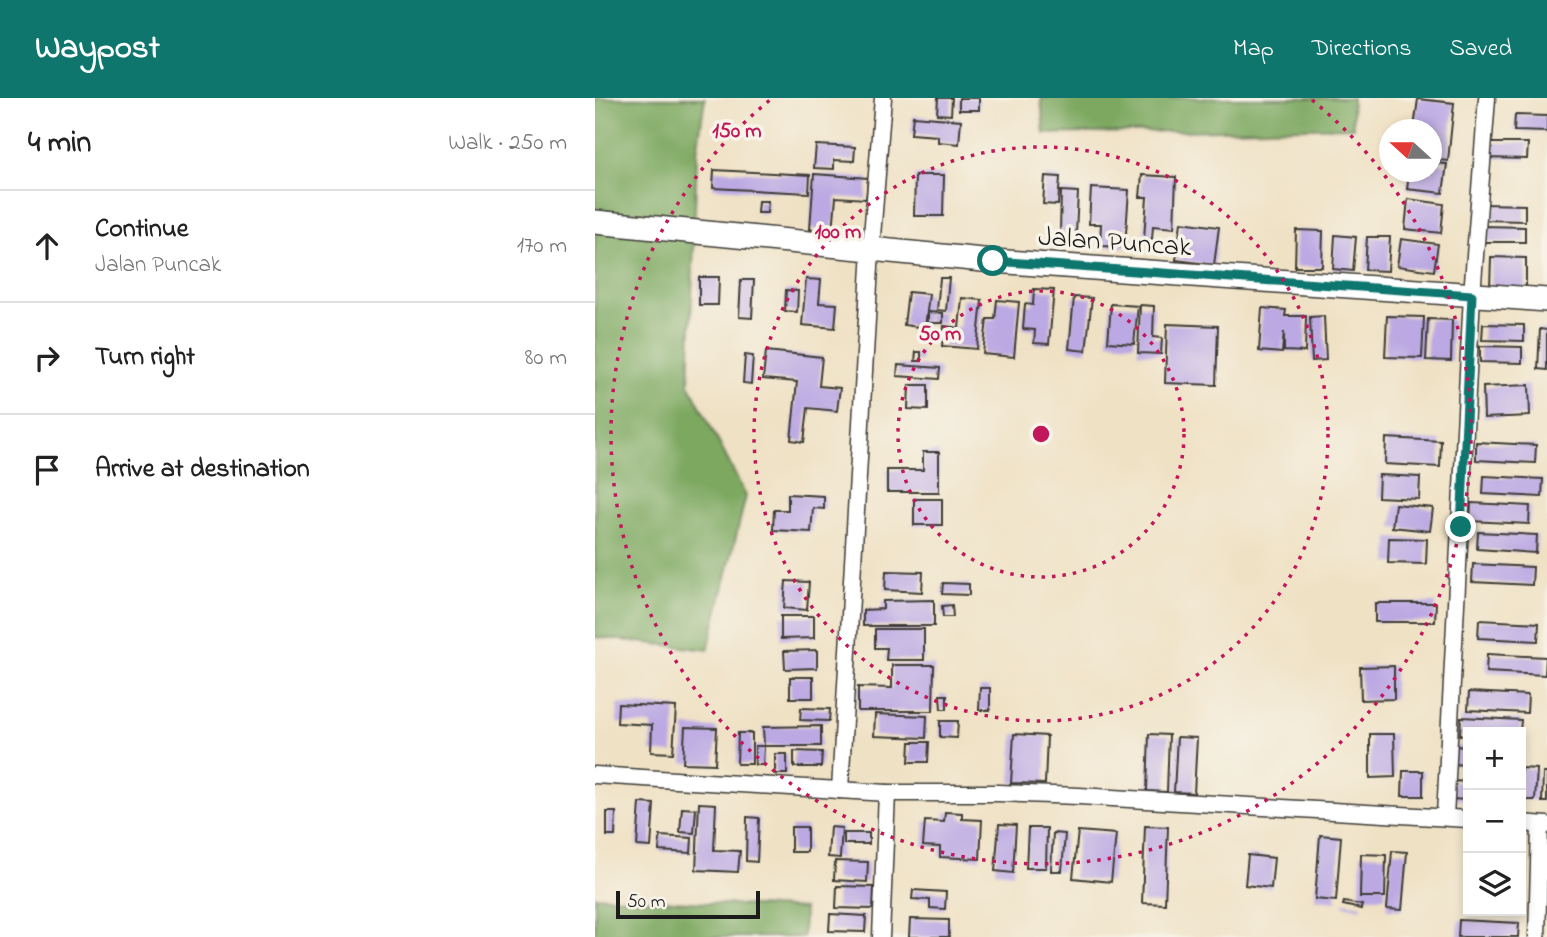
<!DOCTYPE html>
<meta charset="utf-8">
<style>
:root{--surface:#fff;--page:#f2f2f2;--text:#222;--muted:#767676;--line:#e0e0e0;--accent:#0f766e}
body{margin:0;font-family:"Indie Flower",sans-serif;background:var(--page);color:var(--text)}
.controls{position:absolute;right:21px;bottom:21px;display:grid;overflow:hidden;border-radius:0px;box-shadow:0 4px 10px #0003}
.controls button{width:63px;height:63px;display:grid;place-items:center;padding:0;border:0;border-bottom:2px solid var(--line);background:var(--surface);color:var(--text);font:35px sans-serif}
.compass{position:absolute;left:784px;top:21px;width:63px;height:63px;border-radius:50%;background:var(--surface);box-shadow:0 4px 10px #0003;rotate:291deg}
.scale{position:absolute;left:21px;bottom:18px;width:144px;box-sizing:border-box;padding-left:7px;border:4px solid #1c1c1c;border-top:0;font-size:19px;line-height:24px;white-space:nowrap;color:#1c1c1c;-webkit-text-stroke:5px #f7f3e8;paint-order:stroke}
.stop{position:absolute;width:21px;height:21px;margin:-16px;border:5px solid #0f766e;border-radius:50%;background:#fff}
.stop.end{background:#0f766e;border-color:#fff;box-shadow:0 2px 7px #0008}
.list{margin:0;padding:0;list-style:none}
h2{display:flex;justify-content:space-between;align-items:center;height:91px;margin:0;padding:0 28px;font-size:30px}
h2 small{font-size:23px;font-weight:400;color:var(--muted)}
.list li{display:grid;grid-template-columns:46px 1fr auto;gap:21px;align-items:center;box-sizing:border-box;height:112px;padding:0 28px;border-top:2px solid var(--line)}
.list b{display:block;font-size:26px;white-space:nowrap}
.list p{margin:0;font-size:23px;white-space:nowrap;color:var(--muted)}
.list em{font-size:23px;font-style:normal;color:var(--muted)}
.icon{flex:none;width:38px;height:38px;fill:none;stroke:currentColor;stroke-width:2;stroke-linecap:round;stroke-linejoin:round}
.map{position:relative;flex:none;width:952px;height:839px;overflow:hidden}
header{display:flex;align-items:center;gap:42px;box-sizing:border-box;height:98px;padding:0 35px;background:var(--accent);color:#fff}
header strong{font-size:33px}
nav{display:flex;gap:38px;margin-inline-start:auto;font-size:24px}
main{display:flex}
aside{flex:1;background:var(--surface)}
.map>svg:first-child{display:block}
.forest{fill:#7da860;stroke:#4c623e;stroke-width:2}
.building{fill:#bca9e3}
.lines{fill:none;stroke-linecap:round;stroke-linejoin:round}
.street-casing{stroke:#3c3a35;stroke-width:19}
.secondary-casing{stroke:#3c3a35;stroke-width:26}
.street{stroke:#fff;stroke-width:16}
.secondary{stroke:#fff;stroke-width:23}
.route{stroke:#0f766e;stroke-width:9}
.ring{fill:none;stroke:#c2185b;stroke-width:3.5;stroke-dasharray:3.5 7}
.labels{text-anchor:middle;stroke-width:7;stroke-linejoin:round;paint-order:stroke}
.street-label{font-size:28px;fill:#1c1c1c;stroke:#f7f3e8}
.centre{fill:#c2185b;stroke:#f7f3e8;stroke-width:3.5}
.ring-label{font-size:21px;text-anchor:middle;font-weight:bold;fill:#c2185b;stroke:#f7f3e8;stroke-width:7;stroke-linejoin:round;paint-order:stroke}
</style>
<header>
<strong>Waypost</strong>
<nav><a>Map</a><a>Directions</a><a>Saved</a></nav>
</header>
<main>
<aside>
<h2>4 min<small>Walk · 250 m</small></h2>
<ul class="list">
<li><svg class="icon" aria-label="ahead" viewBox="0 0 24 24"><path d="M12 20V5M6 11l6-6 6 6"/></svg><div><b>Continue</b><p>Jalan Puncak</p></div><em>170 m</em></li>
<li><svg class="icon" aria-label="right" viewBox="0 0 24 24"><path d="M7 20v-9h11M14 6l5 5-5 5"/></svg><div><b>Turn right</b></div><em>80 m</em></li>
<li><svg class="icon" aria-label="arrive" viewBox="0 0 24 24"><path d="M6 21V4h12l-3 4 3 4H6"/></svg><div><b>Arrive at destination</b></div></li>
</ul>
</aside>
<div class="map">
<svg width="952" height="839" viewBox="0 0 952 839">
<rect width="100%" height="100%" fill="#f7f3e8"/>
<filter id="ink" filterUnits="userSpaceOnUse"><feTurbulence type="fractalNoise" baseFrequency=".0143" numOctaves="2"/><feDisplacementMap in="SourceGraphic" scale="14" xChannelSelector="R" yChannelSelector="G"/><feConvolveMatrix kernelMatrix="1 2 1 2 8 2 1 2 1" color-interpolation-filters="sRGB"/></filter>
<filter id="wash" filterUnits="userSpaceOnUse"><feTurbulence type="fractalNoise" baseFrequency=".00686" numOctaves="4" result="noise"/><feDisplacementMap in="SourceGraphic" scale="28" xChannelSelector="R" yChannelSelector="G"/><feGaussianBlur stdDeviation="1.57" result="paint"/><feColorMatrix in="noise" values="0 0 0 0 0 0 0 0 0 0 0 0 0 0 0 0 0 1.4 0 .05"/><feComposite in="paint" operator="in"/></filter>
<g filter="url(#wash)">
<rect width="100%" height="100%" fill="#efe1c4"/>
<g class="forest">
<path d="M0,0H110L102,54L94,286L151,398L113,552L0,539Z"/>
<path d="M446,0H757L758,29L449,36Z"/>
<path d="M0,798L209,811L208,839H0Z"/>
</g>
<g id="blocks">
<g class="building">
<path d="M343,0H357L356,17L342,16Z"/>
<rect x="364" y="0" width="20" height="12"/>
<path d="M823,1L859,5L853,63L836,61V32L819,30Z"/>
<path d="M920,17L952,18V34L919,33Z"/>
<path d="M318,18L366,22L364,46L343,44V38L316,36Z"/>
<path d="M891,45H933L932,61L891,60Z"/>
<path d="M221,47L260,49L259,63L239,62V71L219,70Z"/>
<path d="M836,65L852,66L848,95L812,91L814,74H836Z"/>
<path d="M119,72L215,77L214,95L118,90Z"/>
<path d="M219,76L273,80L271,101L241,99L238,133L215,131Z"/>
<path d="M320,77H349L348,118H319Z"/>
<path d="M547,77L581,79L579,130L558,128L557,141H549L552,99H545Z"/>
<path d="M450,78L465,79L463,107L448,106Z"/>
<path d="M496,90L534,92L530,149L505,148L506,126H494Z"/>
<path d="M466,93L483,94L481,136H465Z"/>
<path d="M813,101L849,106L846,135L810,131Z"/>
<path d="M163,103H173L172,115H162Z"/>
<path d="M888,106L930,107V123L888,122Z"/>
<path d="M586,124L624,129L619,167L581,162Z"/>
<path d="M888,128L930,129V144H888Z"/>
<path d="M701,132L728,133L727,169H700Z"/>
<path d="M740,137L761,139L758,173L738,171Z"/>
<path d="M772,139H795L793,173L770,172Z"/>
<path d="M806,141L843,146L839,173L802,168Z"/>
<path d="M896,159L931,160V191L895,190Z"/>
<path d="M104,179H124L123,207H104Z"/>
<path d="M345,180H354L351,213L342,212Z"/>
<path d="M211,181L226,182L224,205L242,206L240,230L207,227Z"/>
<path d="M146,182H159L157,220L144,219Z"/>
<path d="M439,191L459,192L454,246L439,245L440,232L428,231L430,206L438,207Z"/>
<path d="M191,192L203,193L202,214L190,213Z"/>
<path d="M313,194L334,196L330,230L309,227Z"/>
<path d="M479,199L497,200L491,253L474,251Z"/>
<path d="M367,200L387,202L382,251L347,248L349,228L364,230Z"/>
<path d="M402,202L424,204L419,259L388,256L392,221H400Z"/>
<path d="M516,206L543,208L539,246L513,244Z"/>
<path d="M545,207L559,208L558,239L567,240L566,256L543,255Z"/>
<path d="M667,210L691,212L690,218H711L710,254L689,253V234L687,255L664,253Z"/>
<path d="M333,214L348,215V225H333Z"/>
<path d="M729,218L731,262L717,263L715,219Z"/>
<path d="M792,218L829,219L827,260L790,259Z"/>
<path d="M833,221L857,222L856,263L831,262Z"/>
<path d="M572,226L623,228L621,287L570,285Z"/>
<path d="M888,226L929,227V243L887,242Z"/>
<path d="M945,231L952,232V272L943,271Z"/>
<path d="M885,248L927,249V265L885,264Z"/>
<path d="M171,253L227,259L224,288L245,290L242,313L213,310L209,344L196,342L202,284L168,281Z"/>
<path d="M321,254H326V263H320Z"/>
<path d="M150,257L158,258L156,286L148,285Z"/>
<path d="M303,267L345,270L344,281L302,278Z"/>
<path d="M314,287H333V312L313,311Z"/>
<path d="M934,287L935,318L889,320L888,289Z"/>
<path d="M791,340L846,343L845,369L790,366Z"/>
<path d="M881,344L941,347L940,365L881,362Z"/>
<path d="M328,354H344V394H292V372H328Z"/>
<path d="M784,377L825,379L824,401L783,399Z"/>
<path d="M889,378L948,381L947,399L888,396Z"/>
<path d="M193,396L229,398V411L218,410L216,434L178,432L179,412H193Z"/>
<rect x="319" y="401" width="28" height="26"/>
<path d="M876,405L935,408L934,426L875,423Z"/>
<path d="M800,406L838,410L835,433L797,429Z"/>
<path d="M883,434L942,437L941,455L882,451Z"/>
<path d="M794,440L832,441L831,466L793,465Z"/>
<path d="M878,466L938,469L937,487L877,484Z"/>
<path d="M291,473L328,474L327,494L290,492Z"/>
<path d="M191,483L214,484L212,512L189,510Z"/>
<path d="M348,485L374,486V497L347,496Z"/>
<path d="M339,502V528H268V512L288,511V503Z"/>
<path d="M780,505H841L840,524H780Z"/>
<path d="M357,507L358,519H348L347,508Z"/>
<path d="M186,518H219V540L186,541Z"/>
<path d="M884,522L944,525L943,543L883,540Z"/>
<path d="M280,531H329V562H291L292,550H280Z"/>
<path d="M222,552V570L190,571L189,553Z"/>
<path d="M892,556L951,559L950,577L891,574Z"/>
<path d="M297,567H339L338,613H263V589L297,590Z"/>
<path d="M799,568V601L766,602L765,569Z"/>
<rect x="195" y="579" width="23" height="21"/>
<path d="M385,590H395V612H384Z"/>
<path d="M874,594L933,597L932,615L873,612Z"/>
<path d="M345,597H352V611H346Z"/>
<path d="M23,606L81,609L78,655L56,654L57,627L22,625Z"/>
<path d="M206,610L235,611L234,623L205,622Z"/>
<path d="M280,616L332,618L331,640L279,638Z"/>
<path d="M866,619L926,622L925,634H873V638L865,637Z"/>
<path d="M345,623H363L362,640L345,639Z"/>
<path d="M226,628V648H169L168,667H160V648H169L168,629Z"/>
<path d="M90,629L122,630L120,666L88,665Z"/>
<path d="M143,635H157V666H142Z"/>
<path d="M419,636L452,638L450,686L416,685Z"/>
<path d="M554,636L574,637L572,694L552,693Z"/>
<path d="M775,636H799L800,679L775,680Z"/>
<path d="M582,639L602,640L599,695L579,694Z"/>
<path d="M315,644H334L333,664H314Z"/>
<path d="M858,648L873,649V667L857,666Z"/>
<path d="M199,653L227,654L226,669H199Z"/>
<rect x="180" y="656" width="12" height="20"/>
<path d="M926,670L942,671L940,702H926Z"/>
<path d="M808,673H828V698H807Z"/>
<path d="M948,675H952V704H947Z"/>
<path d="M857,683L873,684V702L856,701Z"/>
<path d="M45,705L59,706L56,749L42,748Z"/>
<path d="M104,705L121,706L119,752L145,753L143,774L101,772Z"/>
<path d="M87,710L101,711L99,735L85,734Z"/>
<path d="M12,714H21L20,738H12Z"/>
<path d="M350,714L367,715V721L387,722L385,761L345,759V749L328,748L330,723L349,724Z"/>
<path d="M152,719L164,720L162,764L151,763Z"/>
<path d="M404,726L421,727L418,775L400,773Z"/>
<path d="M550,728L573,729L570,806L547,805Z"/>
<rect x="196" y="729" width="16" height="25"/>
<path d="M235,729L247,730L245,760L233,759Z"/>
<path d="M433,730H452L451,770H431Z"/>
<path d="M483,733L521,736L516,784L478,780Z"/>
<rect x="249" y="735" width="25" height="11"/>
<path d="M458,735L470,736L467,773H456Z"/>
<path d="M725,737L746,739L741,803L720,801Z"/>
<path d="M65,738L97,740L96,755L64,753Z"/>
<path d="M797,753L812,754L807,812L792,811Z"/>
<path d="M766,756L791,757L790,799H765Z"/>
<path d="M653,757L679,760L676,790L650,787Z"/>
<path d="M240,763L273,764L272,784L239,782Z"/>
<path d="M242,788L279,789L278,811L241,810Z"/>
<path d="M318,792L351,794L350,811L335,810V802L317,801Z"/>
<path d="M749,804L767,807L766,811L748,807Z"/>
<path d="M235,816L271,818L270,834L234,833Z"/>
<path d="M315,821L354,822V839H314Z"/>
<path d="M864,822L924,825L923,839H863Z"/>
</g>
</g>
</g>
<g filter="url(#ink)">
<use href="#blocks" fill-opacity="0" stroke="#3c3a35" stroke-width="2"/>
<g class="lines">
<defs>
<g id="street">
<path d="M0,677L292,695H403L484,698L873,721"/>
<path d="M245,692L276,151L288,0"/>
<path d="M850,719L877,197L892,0"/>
<path d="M926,725L952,727"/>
<path d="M286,839L292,695"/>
<path d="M942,839L945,727"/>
</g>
<path id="secondary" d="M0,124L398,163L952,202"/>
</defs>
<use href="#street" class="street-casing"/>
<use href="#secondary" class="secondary-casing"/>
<use href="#street" class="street"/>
<use href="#secondary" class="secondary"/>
</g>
</g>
<g class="lines" filter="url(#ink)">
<path class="route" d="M398,163L877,197L866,429"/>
</g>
<g class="ring">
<circle cx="446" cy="336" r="143"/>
<circle cx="446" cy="336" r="287"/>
<path d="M717 2A430 430 0 1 1 175 2"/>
</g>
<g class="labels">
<g class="street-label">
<text transform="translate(520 142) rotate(4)" y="10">Jalan Puncak</text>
</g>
</g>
<circle cx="446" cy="336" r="10" class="centre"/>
<g class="ring-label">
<text x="142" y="39">150 m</text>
<text x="243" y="140">100 m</text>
<text x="345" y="242">50 m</text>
</g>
</svg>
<div class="controls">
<button>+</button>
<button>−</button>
<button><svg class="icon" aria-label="layers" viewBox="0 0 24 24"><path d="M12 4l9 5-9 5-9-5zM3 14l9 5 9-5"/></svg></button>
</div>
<svg class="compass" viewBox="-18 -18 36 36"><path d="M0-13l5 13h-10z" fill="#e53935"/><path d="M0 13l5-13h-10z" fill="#767676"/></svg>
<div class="scale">50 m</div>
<div class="stop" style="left:398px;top:163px"></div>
<div class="stop end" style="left:866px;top:429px"></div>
</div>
</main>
